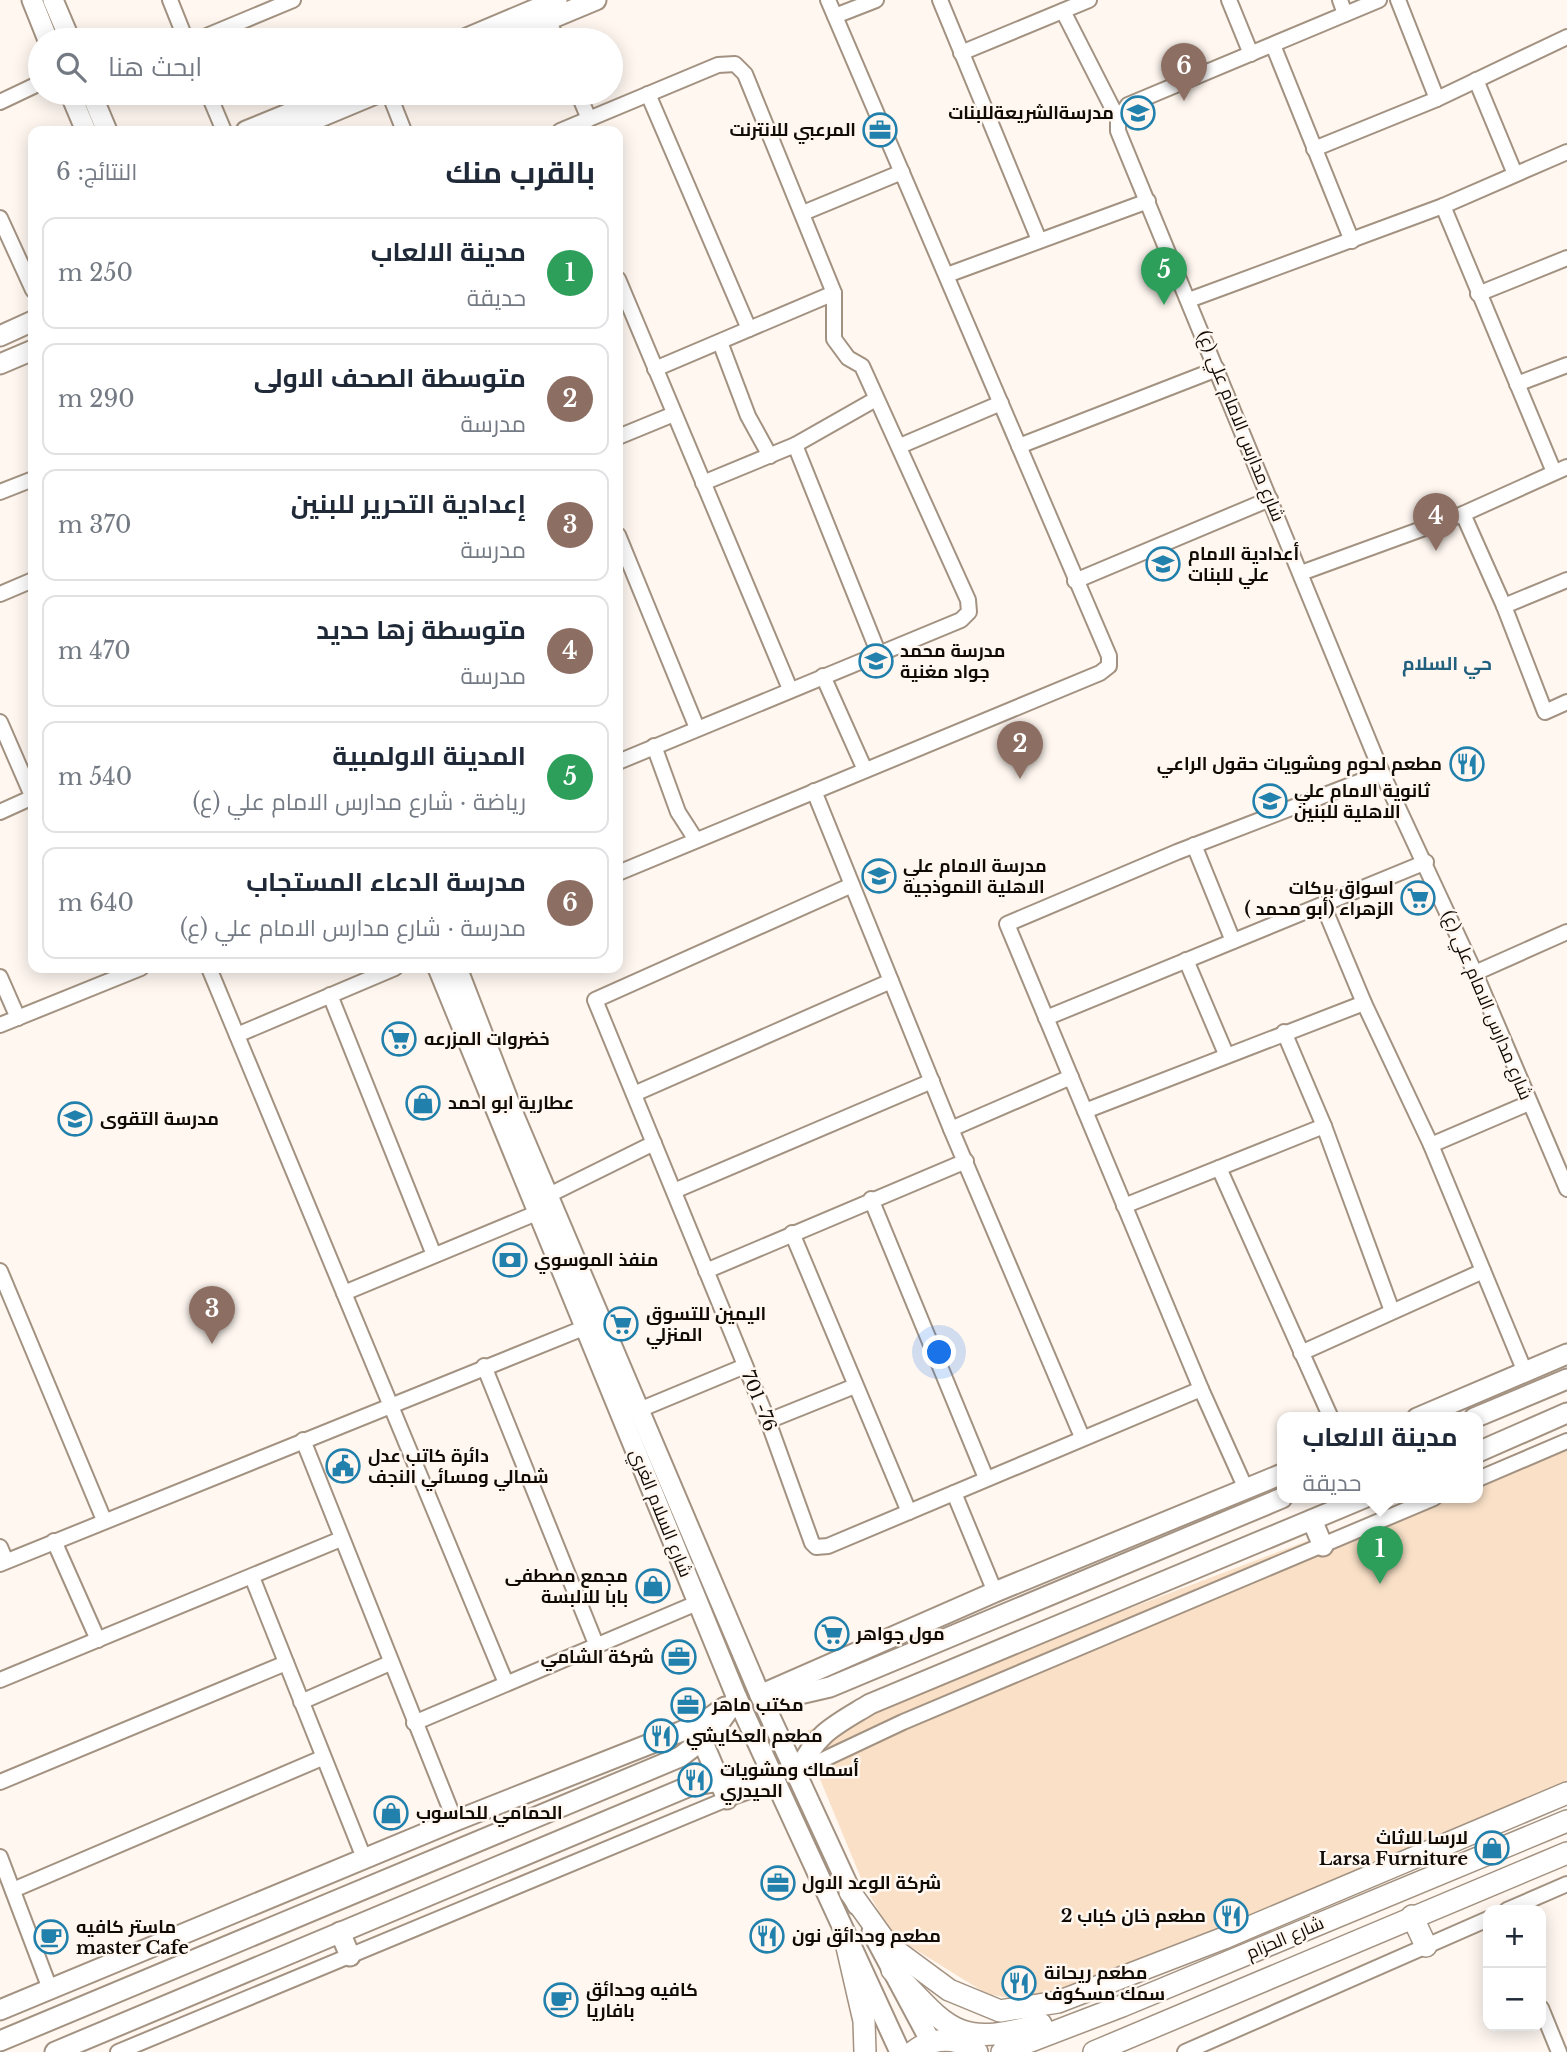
<!DOCTYPE html>
<html lang="ar">
<meta charset="utf-8">
<style>
:root{--surface:#fff;--page:#f2f2f3;--text:#1f2937;--muted:#747a83;--line:#e0e1e3;--accent:#d93025}
body{margin:0;font-family:"Libre Baskerville",Cairo,serif;background:var(--page);color:var(--text);direction:rtl}
.controls{position:absolute;right:21px;bottom:21px;display:grid;overflow:hidden;border-radius:14px;box-shadow:0 4px 18px #0003}
.controls button{width:63px;height:63px;display:grid;place-items:center;padding:0;border:0;border-bottom:2px solid var(--line);background:var(--surface);color:var(--text);font:35px sans-serif}
.you{position:absolute;left:940px;top:1353px;width:24px;height:24px;margin:-18px;border:5px solid #fff;border-radius:50%;background:#1a73e8;box-shadow:0 0 0 10px #1a73e833}
.badge{display:grid;place-items:center;width:46px;height:46px;border-radius:50%;background:var(--accent);color:#fff;font-size:23px;font-weight:700}
.pin{position:absolute;translate:-50% -58px;filter:drop-shadow(0 2px 4px #0008)}
.pin::after{content:'';position:absolute;top:37px;width:24px;height:21px;background:inherit;clip-path:polygon(0 0,100% 0,50% 100%)}
.popup{position:absolute;left:1277px;top:1412px;width:206px;height:91px;box-sizing:border-box;display:grid;place-content:center;border-radius:14px;background:var(--surface);filter:drop-shadow(0 2px 5px #0005);font-size:23px;white-space:nowrap;color:var(--muted)}
.popup b{font-size:26px;color:var(--text)}
.popup::after{content:'';position:absolute;left:50%;top:100%;margin-left:-14px;border:14px solid transparent;border-top-color:var(--surface)}
.list{margin:0;padding:0;list-style:none}
h2{display:flex;justify-content:space-between;align-items:center;height:91px;margin:0;padding:0 28px;font-size:30px}
h2 small{font-size:23px;font-weight:400;color:var(--muted)}
.list li{display:grid;grid-template-columns:46px 1fr auto;gap:21px;align-items:center;box-sizing:border-box;height:112px;margin:0 14px 14px;padding:0 14px;border:2px solid var(--line);border-radius:14px}
.list b{display:block;font-size:26px;white-space:nowrap}
.list p{margin:0;font-size:23px;white-space:nowrap;color:var(--muted)}
.list em{font-size:23px;font-style:normal;color:var(--muted)}
.icon{flex:none;width:38px;height:38px;fill:none;stroke:currentColor;stroke-width:2;stroke-linecap:round;stroke-linejoin:round}
.map{position:relative;flex:none;width:1567px;height:2052px;overflow:hidden;direction:ltr}
.search{position:absolute;background:var(--surface);box-shadow:0 4px 18px #0003;left:28px;top:28px;width:595px;height:77px;display:flex;align-items:center;gap:18px;box-sizing:border-box;padding:0 24px;border-radius:38px;color:var(--muted);font-size:26px}
.panel{position:absolute;background:var(--surface);box-shadow:0 4px 18px #0003;left:28px;top:126px;width:595px;height:847px;border-radius:14px;direction:rtl}
.map>svg:first-child{display:block}
.green{fill:#f9e0c7}
.lines{fill:none;stroke-linecap:round;stroke-linejoin:round}
.street-casing{stroke:#a39281;stroke-width:18}
.secondary-casing{stroke:#a39281;stroke-width:23}
.primary-casing{stroke:#a39281;stroke-width:24}
.street{stroke:#fff;stroke-width:14}
.secondary{stroke:#fff;stroke-width:19}
.primary{stroke:#fff;stroke-width:21}
.labels{text-anchor:middle;stroke-width:5;stroke-linejoin:round;paint-order:stroke}
.poi-label{font-size:18px;font-weight:bold;fill:#110b06;stroke:#fff7f0;text-anchor:start}
.street-label{font-size:18px;fill:#110b06;stroke:#fff7f0}
.neighbourhood-label{font-size:19px;font-weight:bold;fill:#215f7e;stroke:#fff7f0}
</style>
<div class="map">
<svg width="1567" height="2052" viewBox="0 0 1567 2052">
<rect width="100%" height="100%" fill="#fff7f0"/>
<path class="green" d="M1567,1443V1786L1340,1881L1028,2001L987,1994L892,1935L863,1883L801,1733L1420,1498H1478V1477Z"/>
<g class="lines">
<defs>
<g id="street">
<path d="M170,0L186,40"/>
<path d="M940,0L1039,240"/>
<path d="M1229,0L1251,54"/>
<path d="M1340,0L1345,14"/>
<path d="M1379,0L1128,105L1118,119V131L1382,773L1475,973L1567,1189"/>
<path d="M1398,0L1437,99"/>
<path d="M1063,11L1118,119"/>
<path d="M835,16L876,0"/>
<path d="M548,19L557,40"/>
<path d="M197,40L293,0"/>
<path d="M1273,45L1352,241"/>
<path d="M961,53L1089,0"/>
<path d="M1476,80L1515,174"/>
<path d="M208,93L224,131"/>
<path d="M389,93L404,131"/>
<path d="M578,93L589,119"/>
<path d="M648,94L749,329"/>
<path d="M0,102L40,83"/>
<path d="M560,131L718,65L735,64L745,74L834,293V339L848,358L862,366L968,600L969,612L961,620L618,762"/>
<path d="M1314,149L1437,99L1567,37"/>
<path d="M1443,206L1554,472"/>
<path d="M803,213L902,172"/>
<path d="M0,218L33,290"/>
<path d="M947,275L1148,201"/>
<path d="M618,279L790,689"/>
<path d="M1478,294L1567,258"/>
<path d="M1189,300L1443,206L1567,152"/>
<path d="M720,342L748,416L770,456"/>
<path d="M655,369L834,293"/>
<path d="M1517,384L1567,365"/>
<path d="M618,437L674,414"/>
<path d="M795,445L878,652"/>
<path d="M900,446L1001,403"/>
<path d="M1019,446L1217,369"/>
<path d="M703,483L795,445L876,399"/>
<path d="M0,492L33,479"/>
<path d="M1463,514L1504,606L1545,712L1567,702"/>
<path d="M618,535L697,728"/>
<path d="M1301,573L1463,514L1567,467"/>
<path d="M1075,581L1270,499"/>
<path d="M0,594L33,580"/>
<path d="M1504,606L1567,580"/>
<path d="M823,676L865,770"/>
<path d="M0,722L33,798"/>
<path d="M654,746L678,812L696,840"/>
<path d="M814,791L951,1129L1082,1437"/>
<path d="M0,812L33,797"/>
<path d="M1194,845L1233,941"/>
<path d="M618,873L1100,673L1109,666V656L828,0"/>
<path d="M852,885L595,1000L768,1421L812,1543L816,1547L828,1546L1201,1389"/>
<path d="M1323,905L1364,1003L1431,1145L1525,1372"/>
<path d="M1186,960L1226,1054"/>
<path d="M209,968L506,1683"/>
<path d="M1475,973L1567,932"/>
<path d="M0,977L18,1018"/>
<path d="M330,995L434,1255"/>
<path d="M1046,1018L1426,862"/>
<path d="M0,1025L141,968"/>
<path d="M1284,1032L1324,1126L1392,1311"/>
<path d="M237,1035L395,968"/>
<path d="M634,1094L891,981"/>
<path d="M1085,1111L1364,1003"/>
<path d="M951,1129L1071,1077"/>
<path d="M1431,1145L1529,1103"/>
<path d="M1219,1168L1331,1418"/>
<path d="M674,1191L932,1081"/>
<path d="M549,1195L654,1143"/>
<path d="M871,1199L986,1478"/>
<path d="M1124,1206L1324,1126"/>
<path d="M792,1233L909,1512"/>
<path d="M0,1271L104,1520"/>
<path d="M706,1271L966,1161"/>
<path d="M344,1293L539,1212"/>
<path d="M1301,1353L1483,1271"/>
<path d="M484,1366L596,1644"/>
<path d="M639,1410L745,1366"/>
<path d="M768,1421L855,1386"/>
<path d="M303,1440L455,1821"/>
<path d="M1478,1479L1567,1441"/>
<path d="M1246,1489L1201,1389L1007,924L1177,852L1382,773"/>
<path d="M954,1493L995,1592"/>
<path d="M54,1541L98,1640"/>
<path d="M0,1547L6,1561"/>
<path d="M0,1564L586,1327"/>
<path d="M252,1577L364,1858"/>
<path d="M0,1680L341,1539"/>
<path d="M301,1702L390,1663"/>
<path d="M414,1723L697,1603"/>
<path d="M797,1772L903,1722L1434,1498"/>
<path d="M0,1782L286,1663"/>
<path d="M0,1857L50,1989"/>
<path d="M13,1890L322,1758"/>
<path d="M1507,1910L1567,1884"/>
<path d="M1541,2008L1559,2052"/>
<path d="M118,2052L727,1799L770,1784"/>
<path d="M1185,2052L1488,1919"/>
</g>
<g id="secondary">
<path d="M32,0L48,40"/>
<path d="M53,0L70,40"/>
<path d="M462,40L557,0"/>
<path d="M500,40L596,0"/>
<path d="M70,93L86,131"/>
<path d="M91,93L107,131"/>
<path d="M246,131L339,93"/>
<path d="M287,131L378,93"/>
<path d="M0,336L33,321"/>
<path d="M0,364L33,350"/>
<path d="M438,968L737,1698L900,2052"/>
<path d="M457,968L515,1118L760,1695L857,1905"/>
<path d="M1417,1418L1567,1354"/>
<path d="M1474,1418L1567,1379"/>
<path d="M1478,1452L1567,1413"/>
<path d="M1312,1520L1323,1546"/>
<path d="M760,1695L995,1592L1282,1474"/>
<path d="M762,1695L791,1696L830,1687L1282,1498"/>
<path d="M699,1733L727,1799"/>
<path d="M797,1772C819,1731 832,1727 870,1704L1364,1498"/>
<path d="M340,1932L350,1956"/>
<path d="M872,1932L931,2042"/>
<path d="M0,2010L455,1821L680,1732L705,1721L725,1707"/>
<path d="M0,2041L680,1757L713,1732L737,1698"/>
<path d="M55,2052L690,1786L738,1778L775,1783"/>
</g>
<g id="primary">
<path d="M850,1892L888,1945L949,1990L1000,2011L1058,2002L1224,1938L1567,1793"/>
<path d="M1412,1916L1426,1946"/>
<path d="M844,1934L864,2021L865,2052"/>
<path d="M892,1970C949,2029 956,2049 1041,2024"/>
<path d="M913,2052C932,2037 958,2036 977,2052"/>
<path d="M1002,2052L1122,2006L1567,1821"/>
<path d="M1094,2052L1567,1853"/>
</g>
</defs>
<use href="#street" class="street-casing"/>
<use href="#secondary" class="secondary-casing"/>
<use href="#primary" class="primary-casing"/>
<use href="#street" class="street"/>
<use href="#secondary" class="secondary"/>
<use href="#primary" class="primary"/>
</g>
<defs>
<symbol id="school-ring" viewBox="-11 -11 22 22"><circle r="9.5" fill="#fff7f0" stroke="#2180ac" stroke-width="1.5"/><path d="M0-5L7-2L0 1L-7-2ZM-4 1L0 2.5L4 1V4Q0 6-4 4Z" fill="#2180ac"/></symbol>
<symbol id="office-ring" viewBox="-11 -11 22 22"><circle r="9.5" fill="#fff7f0" stroke="#2180ac" stroke-width="1.5"/><path d="M-6-3h4V-5.5h4V-3h4V5H-6ZM-1-4.5V-3h2v-1.5ZM-6 0V1H6V0Z" fill="#2180ac"/></symbol>
<symbol id="restaurant-ring" viewBox="-11 -11 22 22"><circle r="9.5" fill="#fff7f0" stroke="#2180ac" stroke-width="1.5"/><path d="M-5-6h1v4h1v-4h1v4h1v-4h1v5L-1.5 .5V6h-2V.5L-5-1ZM5-6V6H3V1.5H1.5Q1.5-4 5-6Z" fill="#2180ac"/></symbol>
<symbol id="supermarket-ring" viewBox="-11 -11 22 22"><circle r="9.5" fill="#fff7f0" stroke="#2180ac" stroke-width="1.5"/><path d="M-6-5.5h2.5l.6 2H6L4.5 2H-2.5L-4.4-4H-6ZM-1.5 3.2a1.3 1.3 0 1 0 .1 0ZM3 3.2a1.3 1.3 0 1 0 .1 0Z" fill="#2180ac"/></symbol>
<symbol id="shop-ring" viewBox="-11 -11 22 22"><circle r="9.5" fill="#fff7f0" stroke="#2180ac" stroke-width="1.5"/><path d="M-5-2.5h2.3a2.7 3.5 0 0 1 5.4 0H5L5.5 6h-11ZM-1.5-2.5h3a1.5 2.3 0 0 0-3 0Z" fill="#2180ac"/></symbol>
<symbol id="bank-ring" viewBox="-11 -11 22 22"><circle r="9.5" fill="#fff7f0" stroke="#2180ac" stroke-width="1.5"/><path d="M-6-4H6V4H-6ZM0-2.3a2.3 2.3 0 1 0 0 4.6a2.3 2.3 0 1 0 0-4.6Z" fill="#2180ac"/></symbol>
<symbol id="civic-ring" viewBox="-11 -11 22 22"><circle r="9.5" fill="#fff7f0" stroke="#2180ac" stroke-width="1.5"/><path d="M-.6-6.5H3V-4.5H.6V-3L4-1V1h2V6H-6V1h2V-1L-.6-3ZM-1.2 2.5V6h2.4V2.5Z" fill="#2180ac"/></symbol>
<symbol id="cafe-ring" viewBox="-11 -11 22 22"><circle r="9.5" fill="#fff7f0" stroke="#2180ac" stroke-width="1.5"/><path d="M-5.5-4.5H6V0H3Q3 3.5 0 3.5H-2.5Q-5.5 3.5-5.5 0ZM3-3.2v2h1.7v-2ZM-6 4.5H4V6H-6Z" fill="#2180ac"/></symbol>
</defs>
<g fill-rule="evenodd">
<use href="#school-ring" x="1119" y="94" width="38" height="38"/>
<use href="#office-ring" x="861" y="111" width="38" height="38"/>
<use href="#school-ring" x="1144" y="545" width="38" height="38"/>
<use href="#school-ring" x="857" y="642" width="38" height="38"/>
<use href="#restaurant-ring" x="1448" y="745" width="38" height="38"/>
<use href="#school-ring" x="1251" y="782" width="38" height="38"/>
<use href="#school-ring" x="860" y="857" width="38" height="38"/>
<use href="#supermarket-ring" x="1399" y="879" width="38" height="38"/>
<use href="#supermarket-ring" x="380" y="1020" width="38" height="38"/>
<use href="#shop-ring" x="404" y="1084" width="38" height="38"/>
<use href="#school-ring" x="56" y="1100" width="38" height="38"/>
<use href="#bank-ring" x="491" y="1241" width="38" height="38"/>
<use href="#supermarket-ring" x="602" y="1305" width="38" height="38"/>
<use href="#civic-ring" x="324" y="1447" width="38" height="38"/>
<use href="#shop-ring" x="634" y="1567" width="38" height="38"/>
<use href="#supermarket-ring" x="813" y="1615" width="38" height="38"/>
<use href="#office-ring" x="660" y="1638" width="38" height="38"/>
<use href="#office-ring" x="669" y="1686" width="38" height="38"/>
<use href="#restaurant-ring" x="642" y="1717" width="38" height="38"/>
<use href="#restaurant-ring" x="676" y="1761" width="38" height="38"/>
<use href="#shop-ring" x="372" y="1794" width="38" height="38"/>
<use href="#shop-ring" x="1473" y="1829" width="38" height="38"/>
<use href="#office-ring" x="759" y="1864" width="38" height="38"/>
<use href="#restaurant-ring" x="1212" y="1897" width="38" height="38"/>
<use href="#restaurant-ring" x="748" y="1917" width="38" height="38"/>
<use href="#cafe-ring" x="32" y="1918" width="38" height="38"/>
<use href="#restaurant-ring" x="1000" y="1964" width="38" height="38"/>
<use href="#cafe-ring" x="542" y="1981" width="38" height="38"/>
</g>
<g class="labels">
<g class="poi-label">
<text x="1114" y="119" text-anchor="end">مدرسةالشريعةللبنات</text>
<text x="856" y="136" text-anchor="end">المرعبي للانترنت</text>
<text x="1188" y="560">أعدادية الامام<tspan x="1188" dy="21">علي للبنات</tspan></text>
<text x="900" y="657">مدرسة محمد<tspan x="900" dy="21">جواد مغنية</tspan></text>
<text x="1442" y="770" text-anchor="end">مطعم لحوم ومشويات حقول الراعي</text>
<text x="1294" y="797">ثانوية الامام علي<tspan x="1294" dy="21">الاهلية للبنين</tspan></text>
<text x="903" y="872">مدرسة الامام علي<tspan x="903" dy="21">الاهلية النموذجية</tspan></text>
<text x="1394" y="894" text-anchor="end">اسواق بركات<tspan x="1394" dy="21">الزهراء (أبو محمد )</tspan></text>
<text x="424" y="1045">خضروات المزرعه</text>
<text x="448" y="1109">عطارية ابو احمد</text>
<text x="100" y="1125">مدرسة التقوى</text>
<text x="534" y="1266">منفذ الموسوي</text>
<text x="646" y="1320">اليمين للتسوق<tspan x="646" dy="21">المنزلي</tspan></text>
<text x="368" y="1462">دائرة كاتب عدل<tspan x="368" dy="21">شمالي ومسائي النجف</tspan></text>
<text x="628" y="1582" text-anchor="end">مجمع مصطفى<tspan x="628" dy="21">بابا للالبسة</tspan></text>
<text x="856" y="1640">مول جواهر</text>
<text x="654" y="1663" text-anchor="end">شركة الشامي</text>
<text x="712" y="1711">مكتب ماهر</text>
<text x="686" y="1742">مطعم العكايشي</text>
<text x="720" y="1776">أسماك ومشويات<tspan x="720" dy="21">الحيدري</tspan></text>
<text x="416" y="1819">الحمامي للحاسوب</text>
<text x="1468" y="1844" text-anchor="end">لارسا للاثاث<tspan x="1468" dy="21">Larsa Furniture</tspan></text>
<text x="802" y="1889">شركة الوعد الاول</text>
<text x="1206" y="1922" text-anchor="end">مطعم خان كباب 2</text>
<text x="76" y="1933">ماستر كافيه<tspan x="76" dy="21">master Cafe</tspan></text>
<text x="792" y="1942">مطعم وحدائق نون</text>
<text x="1044" y="1979">مطعم ريحانة<tspan x="1044" dy="21">سمك مسكوف</tspan></text>
<text x="586" y="1996">كافيه وحدائق<tspan x="586" dy="21">بافاريا</tspan></text>
</g>
<g class="street-label">
<text transform="translate(1241 426) rotate(68)" y="6">شارع مدارس الامام علي (ع)</text>
<text transform="translate(1487 1005) rotate(67)" y="6">شارع مدارس الامام علي (ع)</text>
<text transform="translate(759 1401) rotate(68)" y="6">701 -76</text>
<text transform="translate(661 1513) rotate(68)" y="6">شارع السلام الغري</text>
<text transform="translate(1285 1938) rotate(-23)" y="6">شارع الحزام</text>
</g>
<g class="neighbourhood-label">
<text x="1447" y="670">حي السلام</text>
</g>
</g>
</svg>
<div class="controls">
<button>+</button>
<button>−</button>
</div>
<div class="you"></div>
<div class="pin badge" style="left:1380px;top:1584px;background:#2e9e5b">1</div>
<div class="popup"><b>مدينة الالعاب</b>حديقة</div>
<div class="pin badge" style="left:1020px;top:779px;background:#8d6e63">2</div>
<div class="pin badge" style="left:212px;top:1344px;background:#8d6e63">3</div>
<div class="pin badge" style="left:1436px;top:551px;background:#8d6e63">4</div>
<div class="pin badge" style="left:1164px;top:305px;background:#2e9e5b">5</div>
<div class="pin badge" style="left:1184px;top:101px;background:#8d6e63">6</div>
<div class="search"><svg class="icon" aria-label="search" viewBox="0 0 24 24"><circle cx="10" cy="10" r="6"/><path d="M15 15l6 6"/></svg>ابحث هنا</div>
<section class="panel">
<h2>بالقرب منك<small>النتائج: 6</small></h2>
<ul class="list">
<li><span class="badge" style="background:#2e9e5b">1</span><div><b>مدينة الالعاب</b><p>حديقة</p></div><em>250 m</em></li>
<li><span class="badge" style="background:#8d6e63">2</span><div><b>متوسطة الصحف الاولى</b><p>مدرسة</p></div><em>290 m</em></li>
<li><span class="badge" style="background:#8d6e63">3</span><div><b>إعدادية التحرير للبنين</b><p>مدرسة</p></div><em>370 m</em></li>
<li><span class="badge" style="background:#8d6e63">4</span><div><b>متوسطة زها حديد</b><p>مدرسة</p></div><em>470 m</em></li>
<li><span class="badge" style="background:#2e9e5b">5</span><div><b>المدينة الاولمبية</b><p>رياضة · شارع مدارس الامام علي (ع)</p></div><em>540 m</em></li>
<li><span class="badge" style="background:#8d6e63">6</span><div><b>مدرسة الدعاء المستجاب</b><p>مدرسة · شارع مدارس الامام علي (ع)</p></div><em>640 m</em></li>
</ul>
</section>
</div>
